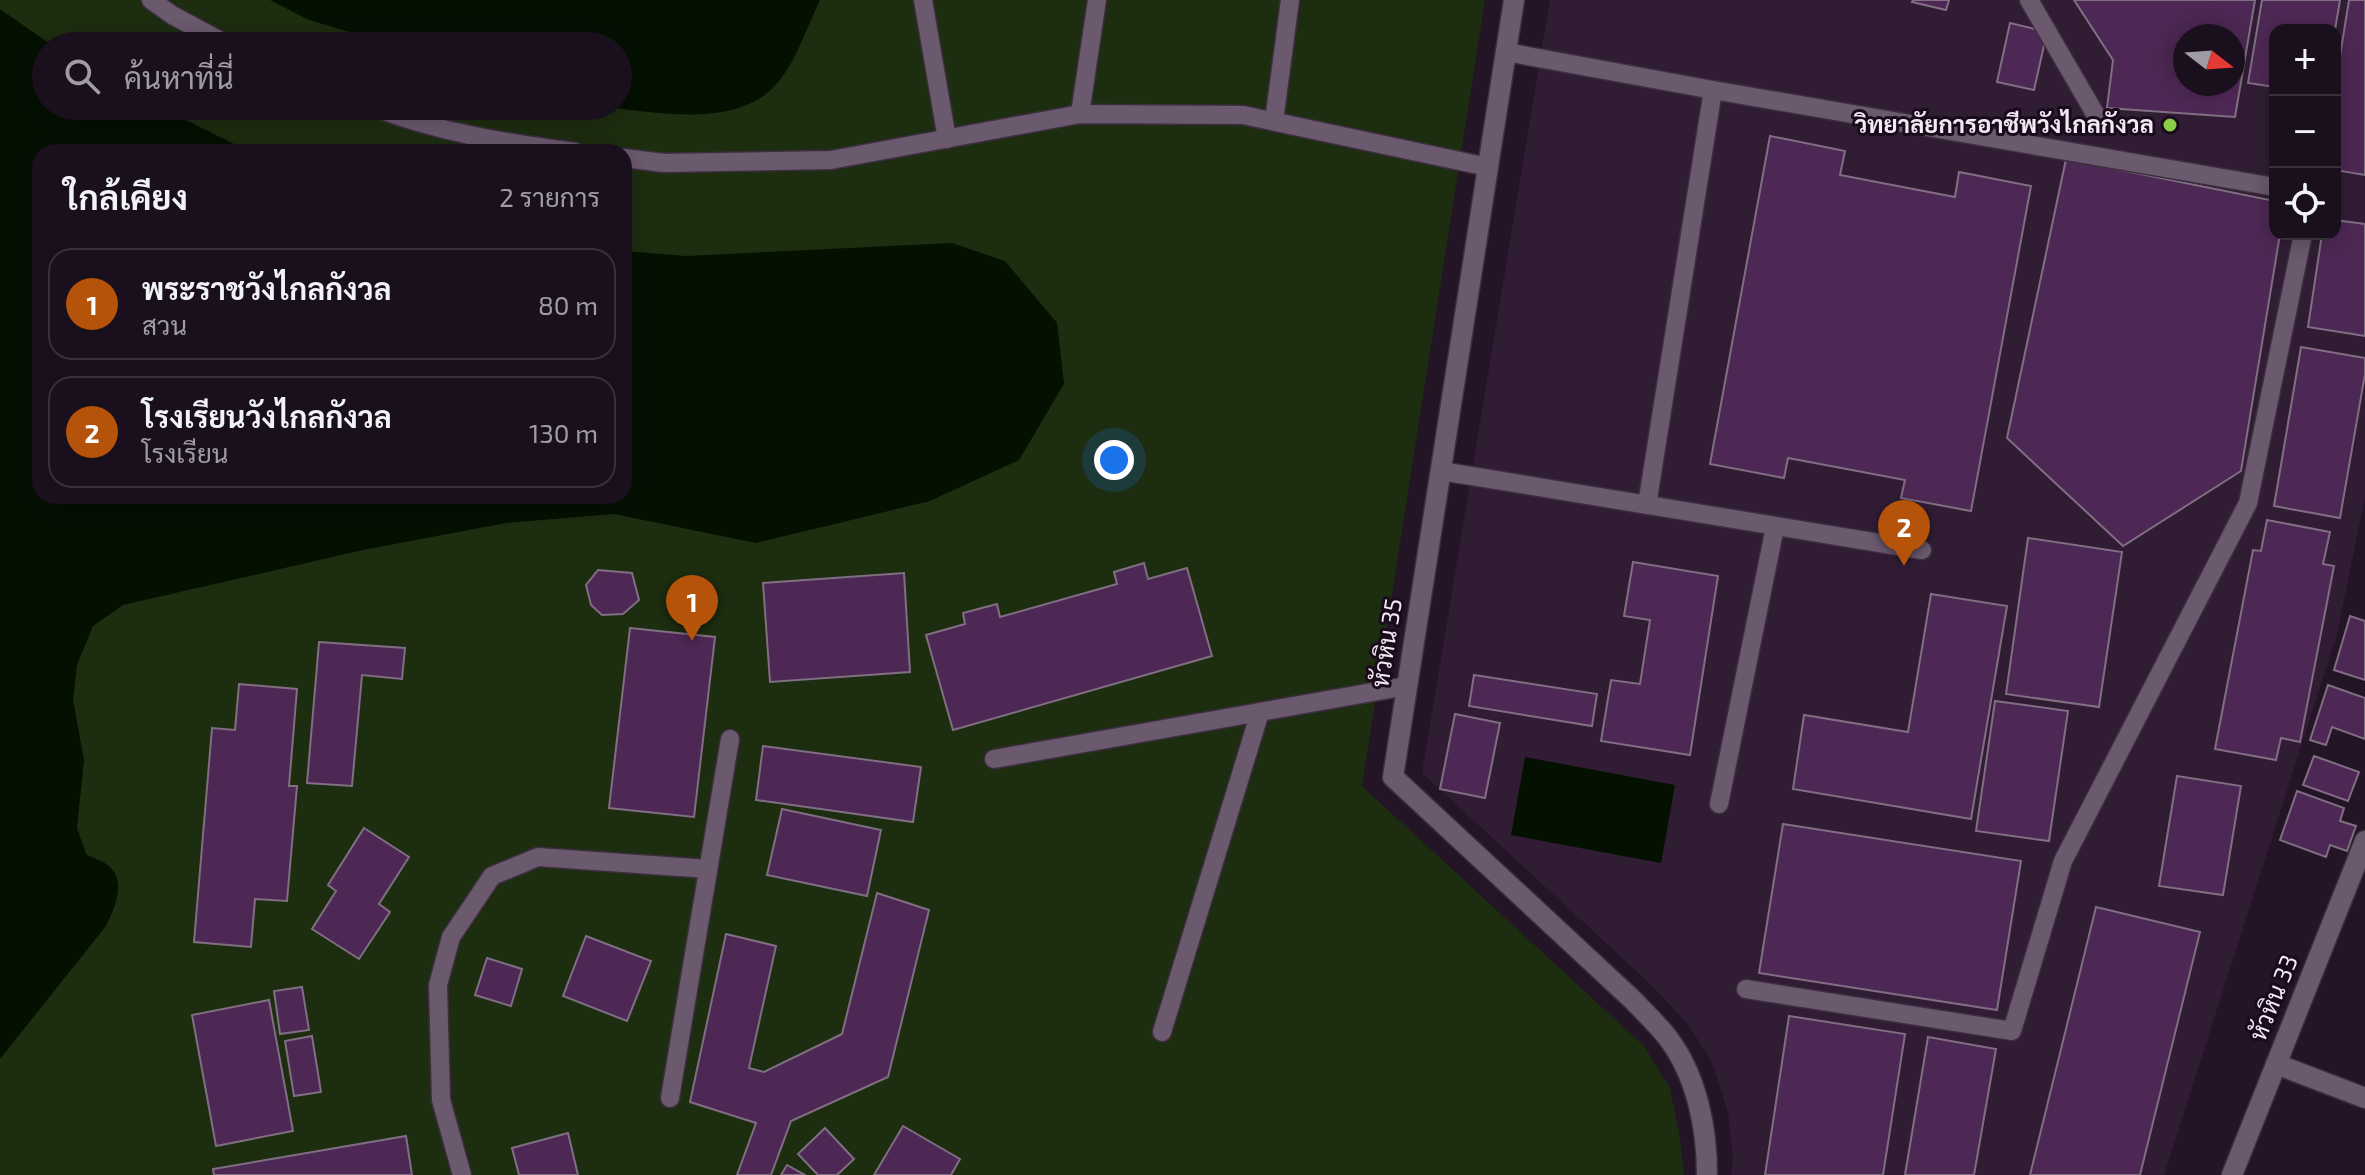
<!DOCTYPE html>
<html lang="th">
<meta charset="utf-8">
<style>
:root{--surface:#1a0f1c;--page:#271d29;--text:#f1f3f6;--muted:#9f9ca3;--line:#382f3b;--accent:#b45309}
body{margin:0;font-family:"Exo 2",Sarabun,sans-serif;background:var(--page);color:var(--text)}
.controls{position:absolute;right:24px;top:24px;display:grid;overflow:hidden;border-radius:16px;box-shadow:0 4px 20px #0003}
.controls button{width:72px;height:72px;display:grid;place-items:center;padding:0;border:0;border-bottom:2px solid var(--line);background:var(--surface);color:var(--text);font:40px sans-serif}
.compass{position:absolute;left:2173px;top:24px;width:72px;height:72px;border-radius:50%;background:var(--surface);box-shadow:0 4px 20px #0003;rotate:107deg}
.you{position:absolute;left:1114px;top:460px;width:28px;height:28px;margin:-20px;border:6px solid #fff;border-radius:50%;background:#1a73e8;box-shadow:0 0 0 12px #1a73e833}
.badge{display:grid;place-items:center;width:52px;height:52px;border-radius:50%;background:var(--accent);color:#fff;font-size:26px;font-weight:700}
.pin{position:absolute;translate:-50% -66px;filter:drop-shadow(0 2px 4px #0008)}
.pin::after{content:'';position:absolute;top:42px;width:28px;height:24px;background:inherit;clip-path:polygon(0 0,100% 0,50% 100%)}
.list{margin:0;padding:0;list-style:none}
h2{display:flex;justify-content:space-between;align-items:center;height:104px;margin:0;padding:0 32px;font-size:34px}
h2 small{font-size:26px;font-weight:400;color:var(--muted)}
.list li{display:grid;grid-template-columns:52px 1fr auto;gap:24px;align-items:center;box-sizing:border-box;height:112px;margin:0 16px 16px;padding:0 16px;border:2px solid var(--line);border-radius:24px}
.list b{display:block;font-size:30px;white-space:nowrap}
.list p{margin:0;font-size:26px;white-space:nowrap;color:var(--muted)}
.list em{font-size:26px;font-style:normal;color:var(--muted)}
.icon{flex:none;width:44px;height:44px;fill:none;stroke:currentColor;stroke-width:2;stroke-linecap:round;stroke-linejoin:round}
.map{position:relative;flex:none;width:2365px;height:1175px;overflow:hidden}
.search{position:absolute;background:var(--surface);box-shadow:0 4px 20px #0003;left:32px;top:32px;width:600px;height:88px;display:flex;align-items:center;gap:20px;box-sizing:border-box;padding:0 28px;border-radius:44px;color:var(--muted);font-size:30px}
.panel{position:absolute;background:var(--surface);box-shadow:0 4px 20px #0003;left:32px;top:144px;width:600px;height:360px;border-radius:24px}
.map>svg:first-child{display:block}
.built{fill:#301d34;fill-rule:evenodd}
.green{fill:#1d2d10;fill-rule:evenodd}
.water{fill:#041000}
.building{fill:#4d2854;stroke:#806e83;stroke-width:2;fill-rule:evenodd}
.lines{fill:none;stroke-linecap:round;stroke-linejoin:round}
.service-casing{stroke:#3c2e3f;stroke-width:21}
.minor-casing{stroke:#3c2e3f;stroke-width:23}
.service{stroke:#6b596e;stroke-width:18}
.minor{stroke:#6b596e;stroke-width:20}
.poi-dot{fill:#8ace47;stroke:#190b1c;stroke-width:3}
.labels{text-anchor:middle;stroke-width:6;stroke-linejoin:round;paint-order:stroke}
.poi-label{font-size:24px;font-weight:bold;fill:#f3e9f5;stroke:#190b1c;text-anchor:end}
.street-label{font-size:24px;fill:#f3e9f5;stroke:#190b1c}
</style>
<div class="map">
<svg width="2365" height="1175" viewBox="0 0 2365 1175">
<rect width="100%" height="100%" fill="#231426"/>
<path class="built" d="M1550,0H2365V497L2337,634L2164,1175H1731L1733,1159L1728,1113L1713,1064L1688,1024L1646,980L1422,773ZM2275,30H2335V234H2275ZM2185,36H2233V84H2185Z"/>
<path class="green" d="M0,0H1485L1362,786L1644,1046L1670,1088L1680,1138L1684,1175H0ZM46,46H618V106H46ZM40,152H624V496H40Z"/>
<g class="water">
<path d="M270,0H820C808,25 798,55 782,77C745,132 653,112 598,106H618V46H397L309,20Z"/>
<path d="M0,9L53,46H46V106H158L250,152H40V496H624V251L686,256L952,243L1005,261L1057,323L1064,384L1019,460L930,501L756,543L614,514L506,523L363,550L123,605L93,626L77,665L73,700L84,760L77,828L86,854C93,858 103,861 109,866C127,882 114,909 106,926L0,1059Z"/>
<path d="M1525,757L1675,785L1661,863L1511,835Z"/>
</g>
<g class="building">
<path d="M1913,0H1949L1946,10L1912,2Z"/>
<path d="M2074,0H2255L2235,117L2107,108L2113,60ZM2185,36H2233V84H2185Z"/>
<path d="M2262,0H2340L2335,30H2275V87L2248,83Z"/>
<path d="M2349,0H2365V175L2335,170V87Z"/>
<path d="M2010,23L2047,32L2034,90L1997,82Z"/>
<path d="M1770,136L1845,151L1840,175L1955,197L1959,172L2031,186L1971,511L1901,498L1905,480L1788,458L1784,478L1710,464Z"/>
<path d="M2066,159L2275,201V234H2280L2241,471L2123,546L2007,438Z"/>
<path d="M2335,220L2365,224V336L2308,327L2322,234H2335Z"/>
<path d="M2301,347L2365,358V374L2340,518L2274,506Z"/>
<path d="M2267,520L2330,532L2323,564L2334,566L2300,742L2281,738L2276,760L2215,749L2253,550L2261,551Z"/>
<path d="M2028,538L2122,552L2099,707L2006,694Z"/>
<path d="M1633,562L1718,576L1690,755L1601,741L1611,680L1640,684L1650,620L1624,616Z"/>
<path d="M1144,563L1148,579L1187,568L1212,656L953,730L926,635L965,624L963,613L997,604L1000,617L1117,584L1114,572Z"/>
<path d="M598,570L632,573L639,600L623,614L602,615L591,605L586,585Z"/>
<path d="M904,573L910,672L770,682L763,583Z"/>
<path d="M1931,594L2007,606L1971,819L1793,789L1804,715L1908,732Z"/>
<path d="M2350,616L2365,621V680L2334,670Z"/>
<path d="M630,628L715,637L694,817L609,808Z"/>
<path d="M319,642L405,648L402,679L362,675L352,786L307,783Z"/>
<path d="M1474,675L1597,694L1592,726L1469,706Z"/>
<path d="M239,684L297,689L289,786H297L287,901L255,899L251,947L194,942L212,728L235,730Z"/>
<path d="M2328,685L2365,698V739L2332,727L2326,745L2310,740Z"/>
<path d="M1995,701L2068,711L2049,841L1976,831Z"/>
<path d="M1455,714L1500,723L1485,798L1440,789Z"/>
<path d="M763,746L921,767L913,822L756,800Z"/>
<path d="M2314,756L2359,772L2348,801L2303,785Z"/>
<path d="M2177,776L2241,786L2223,895L2159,886Z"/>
<path d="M2297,791L2344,808L2340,821L2356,826L2347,851L2330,845L2326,857L2280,840Z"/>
<path d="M782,809L881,830L867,896L767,875Z"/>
<path d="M1783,824L2021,861L1997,1010L1759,973Z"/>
<path d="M364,828L409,857L379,904L390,912L359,959L312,929L336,891L328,885Z"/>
<path d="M877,893L929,910L888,1077L791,1121L771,1175H737L756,1123L690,1102L726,934L776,946L749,1068L764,1072L842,1034Z"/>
<path d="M2096,907L2200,932L2140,1175H2030Z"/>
<path d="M586,936L651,961L627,1021L563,996Z"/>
<path d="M487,958L522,969L511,1006L475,995Z"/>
<path d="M302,987L309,1030L280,1034L274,991Z"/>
<path d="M269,1000L293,1131L216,1146L192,1015Z"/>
<path d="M1789,1016L1905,1034L1883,1175H1765Z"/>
<path d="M312,1036L321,1092L294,1096L285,1041Z"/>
<path d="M1928,1037L1996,1049L1974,1175H1905Z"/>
<path d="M903,1126L960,1159L951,1175H874Z"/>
<path d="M825,1128L854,1159L837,1175H818L798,1154Z"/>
<path d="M568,1133L578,1175H519L512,1148Z"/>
<path d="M406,1136L412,1175H214L213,1169Z"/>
<path d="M787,1165L805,1175H781Z"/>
</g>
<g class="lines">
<defs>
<g id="service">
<path d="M151,0L172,15L230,46"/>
<path d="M923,0L947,139"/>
<path d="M2029,0L2097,117"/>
<path d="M1506,52L1713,90L2275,187"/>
<path d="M371,106C436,132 505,143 575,152"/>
<path d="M1080,114L1097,0"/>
<path d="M1274,121L1290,0"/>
<path d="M624,158L664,163L831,160L1080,114L1243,115L1488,167"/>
<path d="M1441,471L1922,550"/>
<path d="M1647,505L1713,90"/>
<path d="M994,759L1407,686"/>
<path d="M1719,804L1775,527"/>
<path d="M1746,989L2012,1031L2063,861L2248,503L2303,234"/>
<path d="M1162,1032L1260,712"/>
<path d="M670,1098L730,739"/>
<path d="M462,1175L441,1100L438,985L451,937L492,876L538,857L708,869"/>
</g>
<g id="minor">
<path d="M1514,0L1393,777L1634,1001C1645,1013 1658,1025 1668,1038C1697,1076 1707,1129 1707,1175"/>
<path d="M2276,1064L2365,1098"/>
<path d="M2232,1175L2365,841"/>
</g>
</defs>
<use href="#service" class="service-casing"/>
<use href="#minor" class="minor-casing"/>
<use href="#service" class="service"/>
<use href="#minor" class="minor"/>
</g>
<circle class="poi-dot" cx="2170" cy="125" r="8"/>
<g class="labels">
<g class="poi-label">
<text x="2154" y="133">วิทยาลัยการอาชีพวังไกลกังวล</text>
</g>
<g class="street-label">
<text transform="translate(1387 643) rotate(-81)" y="8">หัวหิน 35</text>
<text transform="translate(2274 998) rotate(-68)" y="8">หัวหิน 33</text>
</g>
</g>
</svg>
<div class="controls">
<button>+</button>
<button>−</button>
<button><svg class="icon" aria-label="locate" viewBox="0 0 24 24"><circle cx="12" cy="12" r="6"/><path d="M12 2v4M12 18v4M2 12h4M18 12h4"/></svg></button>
</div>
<svg class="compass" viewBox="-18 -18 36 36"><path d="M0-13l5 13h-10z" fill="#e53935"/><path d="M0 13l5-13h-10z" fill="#9f9ca3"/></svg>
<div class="you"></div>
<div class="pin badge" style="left:692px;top:641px">1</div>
<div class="pin badge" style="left:1904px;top:566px">2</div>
<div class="search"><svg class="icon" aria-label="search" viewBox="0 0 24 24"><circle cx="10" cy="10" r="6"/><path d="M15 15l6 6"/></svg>ค้นหาที่นี่</div>
<section class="panel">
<h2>ใกล้เคียง<small>2 รายการ</small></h2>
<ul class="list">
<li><span class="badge">1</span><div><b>พระราชวังไกลกังวล</b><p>สวน</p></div><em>80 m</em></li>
<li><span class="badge">2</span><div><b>โรงเรียนวังไกลกังวล</b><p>โรงเรียน</p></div><em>130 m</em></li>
</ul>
</section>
</div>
